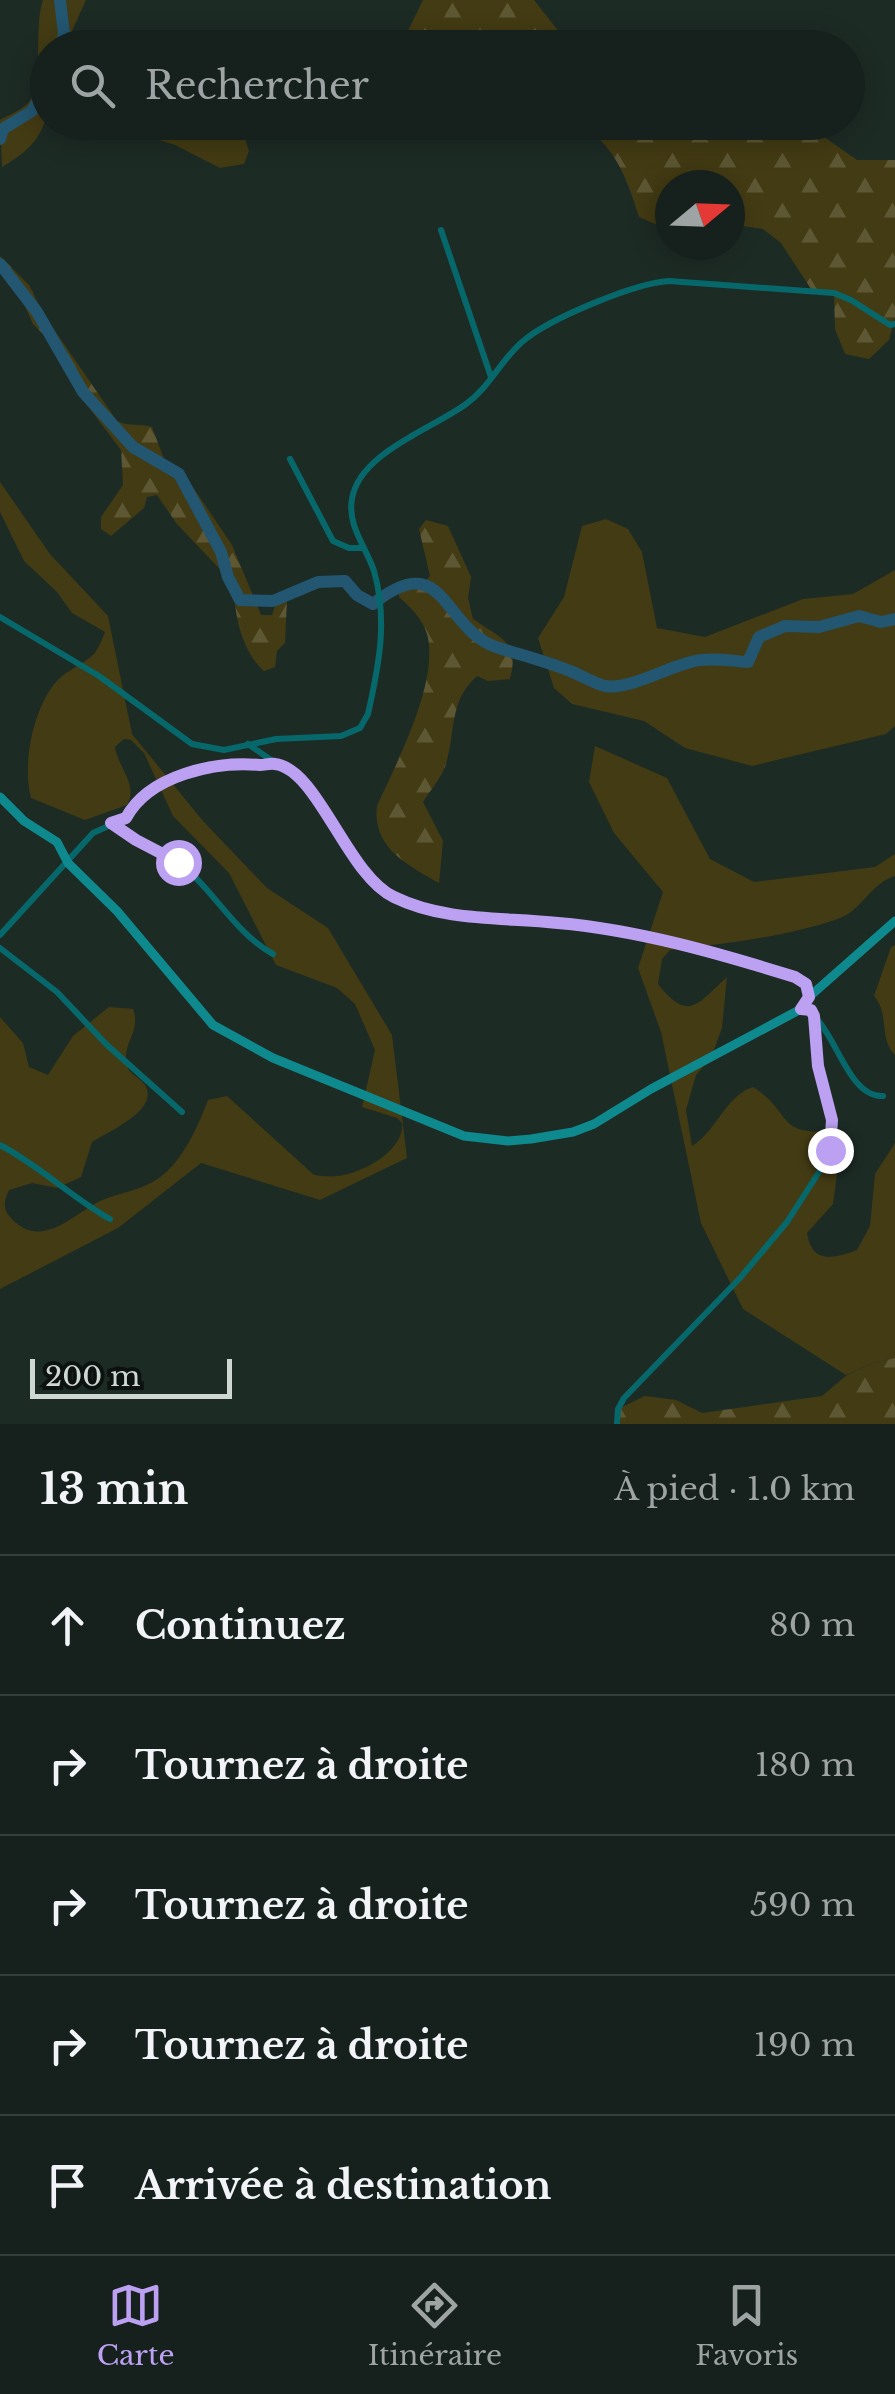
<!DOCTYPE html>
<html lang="fr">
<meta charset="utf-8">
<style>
:root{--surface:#16201c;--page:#1f2825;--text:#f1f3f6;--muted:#9ea3a3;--line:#353e3b;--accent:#bca0f2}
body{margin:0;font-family:"Libre Baskerville",serif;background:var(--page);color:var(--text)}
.compass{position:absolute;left:655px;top:170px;width:90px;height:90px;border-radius:50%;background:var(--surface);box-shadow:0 5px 25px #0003;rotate:71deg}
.scale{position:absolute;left:30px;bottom:25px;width:202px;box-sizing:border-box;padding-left:10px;border:5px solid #cfd7d3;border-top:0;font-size:28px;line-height:35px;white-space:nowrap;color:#cfd7d3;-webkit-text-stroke:8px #0c120f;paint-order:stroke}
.stop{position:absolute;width:30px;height:30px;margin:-22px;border:8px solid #bca0f2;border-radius:50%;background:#fff}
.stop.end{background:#bca0f2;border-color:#fff;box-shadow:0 2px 10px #0008}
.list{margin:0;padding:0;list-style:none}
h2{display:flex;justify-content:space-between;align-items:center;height:130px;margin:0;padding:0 40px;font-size:42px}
h2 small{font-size:32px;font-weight:400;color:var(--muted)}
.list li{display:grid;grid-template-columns:65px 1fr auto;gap:30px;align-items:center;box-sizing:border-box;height:140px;padding:0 40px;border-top:2px solid var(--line)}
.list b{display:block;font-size:38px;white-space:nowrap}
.list em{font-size:32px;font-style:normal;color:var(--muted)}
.icon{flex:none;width:55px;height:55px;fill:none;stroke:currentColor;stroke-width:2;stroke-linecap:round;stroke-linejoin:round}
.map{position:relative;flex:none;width:895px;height:1424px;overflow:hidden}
.search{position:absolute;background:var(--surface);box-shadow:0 5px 25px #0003;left:30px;right:30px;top:30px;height:110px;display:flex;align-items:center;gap:25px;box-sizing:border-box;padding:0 35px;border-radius:55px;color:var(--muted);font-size:38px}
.sheet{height:830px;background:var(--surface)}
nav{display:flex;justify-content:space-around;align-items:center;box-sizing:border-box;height:140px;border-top:2px solid var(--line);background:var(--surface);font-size:28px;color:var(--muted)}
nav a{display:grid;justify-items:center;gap:5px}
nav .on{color:var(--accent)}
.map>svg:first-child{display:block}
.green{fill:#433b13}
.forest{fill:url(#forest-firs)}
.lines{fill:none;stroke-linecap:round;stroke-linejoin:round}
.river{stroke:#235670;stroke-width:12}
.street{stroke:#07686c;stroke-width:6}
.secondary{stroke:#0e898d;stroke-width:9}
.route{stroke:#bca0f2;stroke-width:12}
</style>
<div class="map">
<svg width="895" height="1424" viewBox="0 0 895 1424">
<defs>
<pattern id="forest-firs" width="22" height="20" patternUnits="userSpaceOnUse" patternTransform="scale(2.5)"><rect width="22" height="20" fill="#433b13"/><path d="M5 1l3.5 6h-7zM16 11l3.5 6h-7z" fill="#5d5734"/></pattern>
</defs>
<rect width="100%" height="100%" fill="#1d2b25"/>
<g class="green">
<path d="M43,0H86L72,31L73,43L78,47L48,48C48,103 59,135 2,167L0,120C9,115 21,110 28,103C45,87 33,27 43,0Z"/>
<path d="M120,123H240L249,151L244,164L220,168L175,145L127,130Z"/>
<path d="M0,482L50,554L108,616L132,734L203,821L267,888L328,928L392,1035L407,1158L320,1200L201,1163L118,1228L0,1289V1017L23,1043L29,1067L48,1075L73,1036L109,1007L133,1009C141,1030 124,1042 126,1061C127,1075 138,1075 145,1085C160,1110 109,1131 92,1142L81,1177L57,1188L32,1183L9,1190C4,1201 2,1209 11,1218C41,1251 72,1215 100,1201C118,1193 143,1190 159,1178C183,1161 198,1126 208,1100L227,1096L314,1175C321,1176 331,1177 338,1176C363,1173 405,1150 402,1123L397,1118L362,1107L375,1050L355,1004L337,988L276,965L229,873L173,816L144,753L131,740L124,739L115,747C118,768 139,785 127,805L85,820L31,798C22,764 33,710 55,683C66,670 83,665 94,654C99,648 102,639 105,632L72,613L57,592L24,561L0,512Z"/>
<path d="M606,519L628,529L642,552L657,628L705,637L803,599L853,594L895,570V726L886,734L752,766L685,748L644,721L572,704L554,688L538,638L564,597L582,526Z"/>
<path d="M595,746L667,778L710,859L754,882L875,867L895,854V876C871,883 862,910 840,918C792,936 722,944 670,950L662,959L658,984C689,1023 697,1004 727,977L722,1028L711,1058L696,1075L686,1110L692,1146C717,1131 725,1096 753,1087C792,1111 775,1136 832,1131L842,1138L833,1204L807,1233C812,1264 833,1259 857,1250L870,1226L875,1174L895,1143V1358L873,1363L846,1375L743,1309L701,1223L661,1032L638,968L663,892L614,833L589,782Z"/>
<path d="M895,945V1055C878,1038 890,1014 874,996L891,947Z"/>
</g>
<g class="forest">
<path d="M423,0H534L571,47H405L403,41Z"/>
<path d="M577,123H804L857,160H895V317L889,340L869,359L845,354L835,329L834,294L813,292L781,243L763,229L730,224V185H670V226L662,227L639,217C627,179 615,143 577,123Z"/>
<path d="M0,256L29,285L44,315L117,421C129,427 139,423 152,427L164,459L188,480L232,545L261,615H272L276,603L287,600L285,643L277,651L275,667L264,671C240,649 235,614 233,583L177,524L157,495L147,497L144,508L111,536L101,529V517L123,485L121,450L78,393L58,349L33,324L13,280L0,270Z"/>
<path d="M426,520L448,526L471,577L468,598L473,619C501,639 520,641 510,679L488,681L477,676C448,701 456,735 445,767C440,779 430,791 423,802L443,841L439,883C408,865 372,848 377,806C396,764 440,681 427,634C422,618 411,608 399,597V585L422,586L430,576L419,529Z"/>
<path d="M895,1358V1424H614L618,1409L645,1396L676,1400L702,1413L822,1396L847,1375L873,1363Z"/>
</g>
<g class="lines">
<g class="river">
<path d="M60,48L64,34L60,0"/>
<path d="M0,139L3,129L32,111L48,83"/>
<path d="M0,264L37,312L83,392L133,447L179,474L221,552L228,577L240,600L273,601L318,582L345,581L357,595L373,604C445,546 442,628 496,647C521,655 546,661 570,671C581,675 593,683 605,686C631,691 675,662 701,660C716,658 733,661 748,662L759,637L785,626L819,627L859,616L881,622L895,619"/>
</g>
<g class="street">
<path d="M441,230L491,377"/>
<path d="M290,459L333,541L349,548H363"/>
<path d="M0,617L99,676L192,744L224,750L276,739L341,736L360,728L368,714C379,665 388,620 374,571C366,547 347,525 352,499C359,453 432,429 466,404C489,388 501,360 522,342C548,319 635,283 669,281L834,293L851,300L890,325L895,324"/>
<path d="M248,744L304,783L367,877L401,901L452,915L559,923L643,937L795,977L806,983L809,996"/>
<path d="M112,824C132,838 155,846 175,860C212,886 233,932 273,954"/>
<path d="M0,935L93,833L126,818L134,805L161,786L181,776L219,765L275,764"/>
<path d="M0,948L57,992L107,1045L182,1112"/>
<path d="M815,1017C837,1038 850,1098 883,1096"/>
<path d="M0,1145C40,1166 71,1197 110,1219"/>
<path d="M617,1424L618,1409L624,1398L740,1278L787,1222L821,1169L830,1150L831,1120L818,1066L814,1016L811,1010L802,1009"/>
</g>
<path class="secondary" d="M0,797L24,821L57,842L68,863L117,911L213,1025L273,1058L464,1136L508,1141L531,1139L573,1132L594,1124L651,1089L801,1009L809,997L895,921"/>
</g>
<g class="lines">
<path class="route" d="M178,862L136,840L111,823L126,818C149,775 215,761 260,765C265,765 270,763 275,764C318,769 347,875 394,897C445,922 503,917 558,923C638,930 718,953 795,977L806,984L809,997L801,1009L811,1010L814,1016L818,1066L832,1120L830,1150"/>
</g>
</svg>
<svg class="compass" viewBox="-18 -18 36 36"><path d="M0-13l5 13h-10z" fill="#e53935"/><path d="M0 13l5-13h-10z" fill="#9ea3a3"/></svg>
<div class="scale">200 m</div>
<div class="stop" style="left:178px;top:862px"></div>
<div class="stop end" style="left:830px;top:1150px"></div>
<div class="search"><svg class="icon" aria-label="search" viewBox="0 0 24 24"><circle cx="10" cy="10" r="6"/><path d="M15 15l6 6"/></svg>Rechercher</div>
</div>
<section class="sheet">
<h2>13 min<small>À pied · 1.0 km</small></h2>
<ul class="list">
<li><svg class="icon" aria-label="ahead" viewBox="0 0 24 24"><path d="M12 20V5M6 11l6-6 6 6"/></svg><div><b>Continuez</b></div><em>80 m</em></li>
<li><svg class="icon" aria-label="right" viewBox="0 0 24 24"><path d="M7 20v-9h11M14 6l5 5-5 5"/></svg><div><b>Tournez à droite</b></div><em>180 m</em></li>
<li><svg class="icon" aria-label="right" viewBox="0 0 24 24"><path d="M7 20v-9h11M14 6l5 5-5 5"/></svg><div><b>Tournez à droite</b></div><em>590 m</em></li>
<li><svg class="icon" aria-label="right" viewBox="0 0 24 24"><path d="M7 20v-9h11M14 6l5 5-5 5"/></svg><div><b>Tournez à droite</b></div><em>190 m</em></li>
<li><svg class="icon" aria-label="arrive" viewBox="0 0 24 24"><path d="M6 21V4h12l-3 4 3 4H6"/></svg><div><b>Arrivée à destination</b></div></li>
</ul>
</section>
<nav>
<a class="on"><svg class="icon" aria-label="map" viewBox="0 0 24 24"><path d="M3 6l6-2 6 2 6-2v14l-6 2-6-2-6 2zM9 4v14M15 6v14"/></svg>Carte</a>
<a><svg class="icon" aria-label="directions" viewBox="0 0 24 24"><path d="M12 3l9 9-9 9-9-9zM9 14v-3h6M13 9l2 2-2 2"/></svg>Itinéraire</a>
<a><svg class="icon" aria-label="saved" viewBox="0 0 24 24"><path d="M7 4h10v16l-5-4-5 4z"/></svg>Favoris</a>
</nav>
